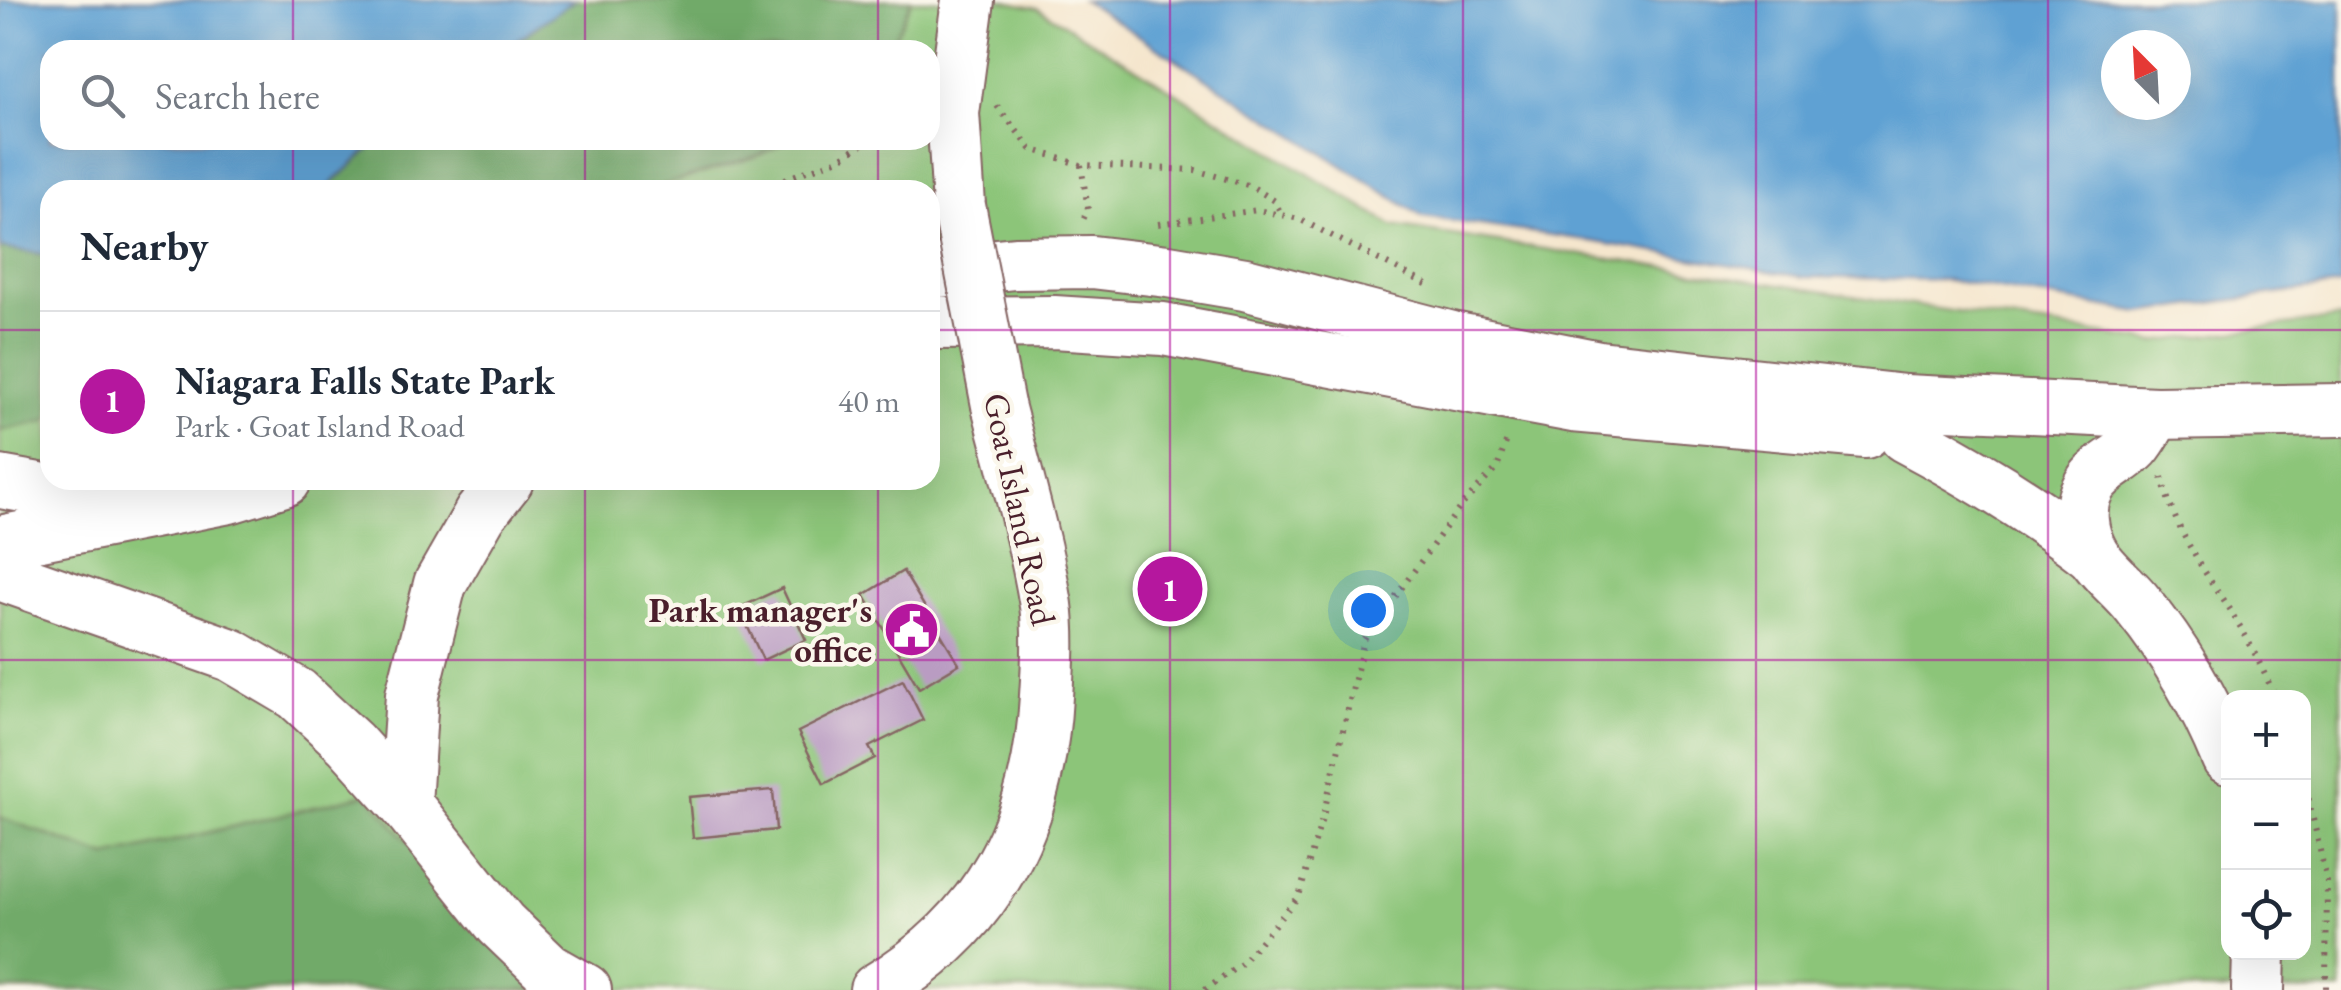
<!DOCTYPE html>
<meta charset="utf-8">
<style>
:root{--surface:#fff;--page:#f2f2f3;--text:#1f2937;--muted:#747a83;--line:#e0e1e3;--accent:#b5179e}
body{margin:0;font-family:"EB Garamond",serif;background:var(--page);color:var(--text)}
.controls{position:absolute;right:30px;bottom:30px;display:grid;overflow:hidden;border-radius:20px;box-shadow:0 10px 40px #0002}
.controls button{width:90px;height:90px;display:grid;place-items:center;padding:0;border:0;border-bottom:2px solid var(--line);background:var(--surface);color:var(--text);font:50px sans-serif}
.compass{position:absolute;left:2101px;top:30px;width:90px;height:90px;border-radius:50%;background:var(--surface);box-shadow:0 10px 40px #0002;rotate:336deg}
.you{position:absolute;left:1368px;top:610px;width:35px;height:35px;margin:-25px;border:8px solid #fff;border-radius:50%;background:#1a73e8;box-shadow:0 0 0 15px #1a73e833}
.badge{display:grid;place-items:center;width:65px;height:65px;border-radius:50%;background:var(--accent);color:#fff;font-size:32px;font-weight:700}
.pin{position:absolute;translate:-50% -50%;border:5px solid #fff;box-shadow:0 2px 10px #0006}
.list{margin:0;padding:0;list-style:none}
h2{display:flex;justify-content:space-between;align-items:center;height:130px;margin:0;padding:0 40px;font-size:42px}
h2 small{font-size:32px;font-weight:400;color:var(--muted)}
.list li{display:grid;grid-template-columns:65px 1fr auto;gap:30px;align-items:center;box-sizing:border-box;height:180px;padding:0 40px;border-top:2px solid var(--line)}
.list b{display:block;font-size:38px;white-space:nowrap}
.list p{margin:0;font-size:32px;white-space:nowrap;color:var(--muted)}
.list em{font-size:32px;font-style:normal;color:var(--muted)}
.icon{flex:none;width:55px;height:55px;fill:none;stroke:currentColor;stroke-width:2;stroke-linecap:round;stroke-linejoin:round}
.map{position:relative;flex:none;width:2341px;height:990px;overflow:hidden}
.search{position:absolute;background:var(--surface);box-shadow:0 10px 40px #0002;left:40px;top:40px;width:900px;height:110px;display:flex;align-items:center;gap:25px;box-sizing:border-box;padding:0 35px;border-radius:30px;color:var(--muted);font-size:38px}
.panel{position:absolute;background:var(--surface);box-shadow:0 10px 40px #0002;left:40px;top:180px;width:900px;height:310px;border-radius:30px}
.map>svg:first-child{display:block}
.green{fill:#8cc579;stroke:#6b7252;stroke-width:2.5;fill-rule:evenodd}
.forest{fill:#71aa69;stroke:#5e644a;stroke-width:2.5}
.water{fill:#5fa1d3;stroke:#54607f;stroke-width:2.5;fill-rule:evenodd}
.building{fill:#b99cc2}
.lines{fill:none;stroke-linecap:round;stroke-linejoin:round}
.minor-casing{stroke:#866564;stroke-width:56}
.path{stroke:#866564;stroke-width:6;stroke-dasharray:2.5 8;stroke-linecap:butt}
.minor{stroke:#fff;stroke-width:52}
.minor-bridge-casing{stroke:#866564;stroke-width:56;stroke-linecap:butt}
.minor-bridge{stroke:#fff;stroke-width:52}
.grid{fill:none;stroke:#b5179e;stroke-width:2.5;stroke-opacity:0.55}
.labels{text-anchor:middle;stroke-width:9;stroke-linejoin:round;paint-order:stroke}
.street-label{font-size:35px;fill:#4a1f2b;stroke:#fbf7ec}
.poi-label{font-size:35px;font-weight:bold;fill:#4a1f2b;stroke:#fbf7ec;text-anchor:end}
</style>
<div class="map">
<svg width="2341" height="990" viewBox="0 0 2341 990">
<rect width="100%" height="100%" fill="#fbf7ec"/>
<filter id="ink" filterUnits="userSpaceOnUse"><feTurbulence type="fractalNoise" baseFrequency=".01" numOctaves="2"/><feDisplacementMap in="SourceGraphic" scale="20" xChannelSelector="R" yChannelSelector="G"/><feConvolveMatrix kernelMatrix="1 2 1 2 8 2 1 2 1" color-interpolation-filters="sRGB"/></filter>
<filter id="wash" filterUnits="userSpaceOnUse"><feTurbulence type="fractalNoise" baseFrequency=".0048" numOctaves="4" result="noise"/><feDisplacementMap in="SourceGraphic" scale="40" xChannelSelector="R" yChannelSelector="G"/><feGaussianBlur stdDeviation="2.25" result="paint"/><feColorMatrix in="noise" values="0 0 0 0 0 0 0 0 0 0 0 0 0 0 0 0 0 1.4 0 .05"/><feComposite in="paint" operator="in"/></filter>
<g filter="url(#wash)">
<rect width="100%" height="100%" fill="#f5e6cd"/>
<path class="green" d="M639,0H1001L1038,8L1393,226L2154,342L2341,318V990H0V260L50,270V480H930V190H356L418,140H930V50H587ZM2228,698H2304V952H2228Z"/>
<g class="forest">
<path d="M575,0H912L889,50H502Z"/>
<path d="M379,140H790L757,156L649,190H325Z"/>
<path d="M0,248L50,255V420L0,431Z"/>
<path d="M367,794L537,990H0V817L107,857Z"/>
</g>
<g class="water">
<path d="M0,0H575L502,50H50V140H379L325,190H50V255L0,248Z"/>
<path d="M1083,0H2341V285L2140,313L1947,280L1803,277L1572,238L1423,217ZM2116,45H2176V105H2116Z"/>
</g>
<g id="blocks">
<g class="building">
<path d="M903,571L959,664L919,688L864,595Z"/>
<path d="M782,588L806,640L763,660L739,608Z"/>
<path d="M903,680L923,720L869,747L875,758L824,784L798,732Z"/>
<path d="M773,790L776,830L693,838L689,797Z"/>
</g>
</g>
</g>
<g filter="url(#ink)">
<use href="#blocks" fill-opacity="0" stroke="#866564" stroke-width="2.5"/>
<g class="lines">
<defs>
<g id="minor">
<path d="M959,206L953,113L968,0"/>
<path d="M930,272L1015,263L1092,262L1168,271L1245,284L1452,338L1599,367L1905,401L2156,413L2341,410"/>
<path d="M930,323L1054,322L1163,329L1573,406L1865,432"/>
<path d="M2156,413C2149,424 2143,437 2135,446C2121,461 2100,467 2089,486C2077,507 2081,533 2092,553C2103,572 2124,587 2138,605C2176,652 2205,702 2228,758"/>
<path d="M1905,436C1971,471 2034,509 2093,555"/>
<path d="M0,482L68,494H132"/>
<path d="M0,542L229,497L284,480"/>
<path d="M0,574L231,655L297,694L350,743L405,804L501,924L548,969L585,990"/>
<path d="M405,804L412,695L440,584L480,514L507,480"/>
<path d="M876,990C990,923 1039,825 1046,696C1048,667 1050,634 1046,605C1035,538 1015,471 998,405"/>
<path d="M2258,990L2259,952"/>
</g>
</defs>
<use href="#minor" class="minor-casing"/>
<g class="path">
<path d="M997,106L1031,149L1081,165L1195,170L1251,186L1275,201L1281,214"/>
<path d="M1081,165L1088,209L1082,222"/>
<path d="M755,190L839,159L869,140"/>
<path d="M1158,224L1258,210L1299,219L1428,285"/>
<path d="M2162,477C2174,533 2212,581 2241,628C2254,650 2265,675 2276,698"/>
<path d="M2304,778L2327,882L2326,990"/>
<path d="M1205,990L1241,964L1299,896L1324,812L1364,640L1461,506L1497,468L1508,437"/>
</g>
<use href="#minor" class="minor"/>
<defs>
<path id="minor-bridge" d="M959,206L998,405"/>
</defs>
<use href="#minor-bridge" class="minor-bridge-casing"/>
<use href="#minor-bridge" class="minor-bridge"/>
</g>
</g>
<path class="grid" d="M293,0V50M585,0V50M878,0V50M1170,0V990M1463,0V990M1756,0V990M2048,0V990M293,140V190M585,140V190M878,140V190M0,330H50M930,330H2341M293,480V990M585,480V990M878,480V990M0,660H2341"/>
<defs>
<symbol id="civic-disc" viewBox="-11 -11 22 22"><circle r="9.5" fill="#b5179e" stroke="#fbf7ec"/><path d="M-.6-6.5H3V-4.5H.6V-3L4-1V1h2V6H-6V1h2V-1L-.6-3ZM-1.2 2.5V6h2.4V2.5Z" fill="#fff"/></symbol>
</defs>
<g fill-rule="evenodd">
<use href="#civic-disc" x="880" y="598" width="63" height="63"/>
</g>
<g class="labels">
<g class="street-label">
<text transform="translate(1020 509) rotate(78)" y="12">Goat Island Road</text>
</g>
<g class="poi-label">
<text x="872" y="622">Park manager's<tspan x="872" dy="40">office</tspan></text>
</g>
</g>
</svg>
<div class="controls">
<button>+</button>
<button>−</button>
<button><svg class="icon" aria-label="locate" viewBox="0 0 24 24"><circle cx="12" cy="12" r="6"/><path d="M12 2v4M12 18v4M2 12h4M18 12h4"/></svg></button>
</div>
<svg class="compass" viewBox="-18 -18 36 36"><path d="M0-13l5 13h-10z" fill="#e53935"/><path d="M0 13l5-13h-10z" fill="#747a83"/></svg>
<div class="you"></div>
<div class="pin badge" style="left:1170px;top:589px">1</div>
<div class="search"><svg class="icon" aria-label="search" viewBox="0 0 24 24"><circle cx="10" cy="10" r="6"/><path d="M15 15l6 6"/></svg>Search here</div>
<section class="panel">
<h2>Nearby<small></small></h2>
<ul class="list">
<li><span class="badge">1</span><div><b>Niagara Falls State Park</b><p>Park · Goat Island Road</p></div><em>40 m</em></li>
</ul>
</section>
</div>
